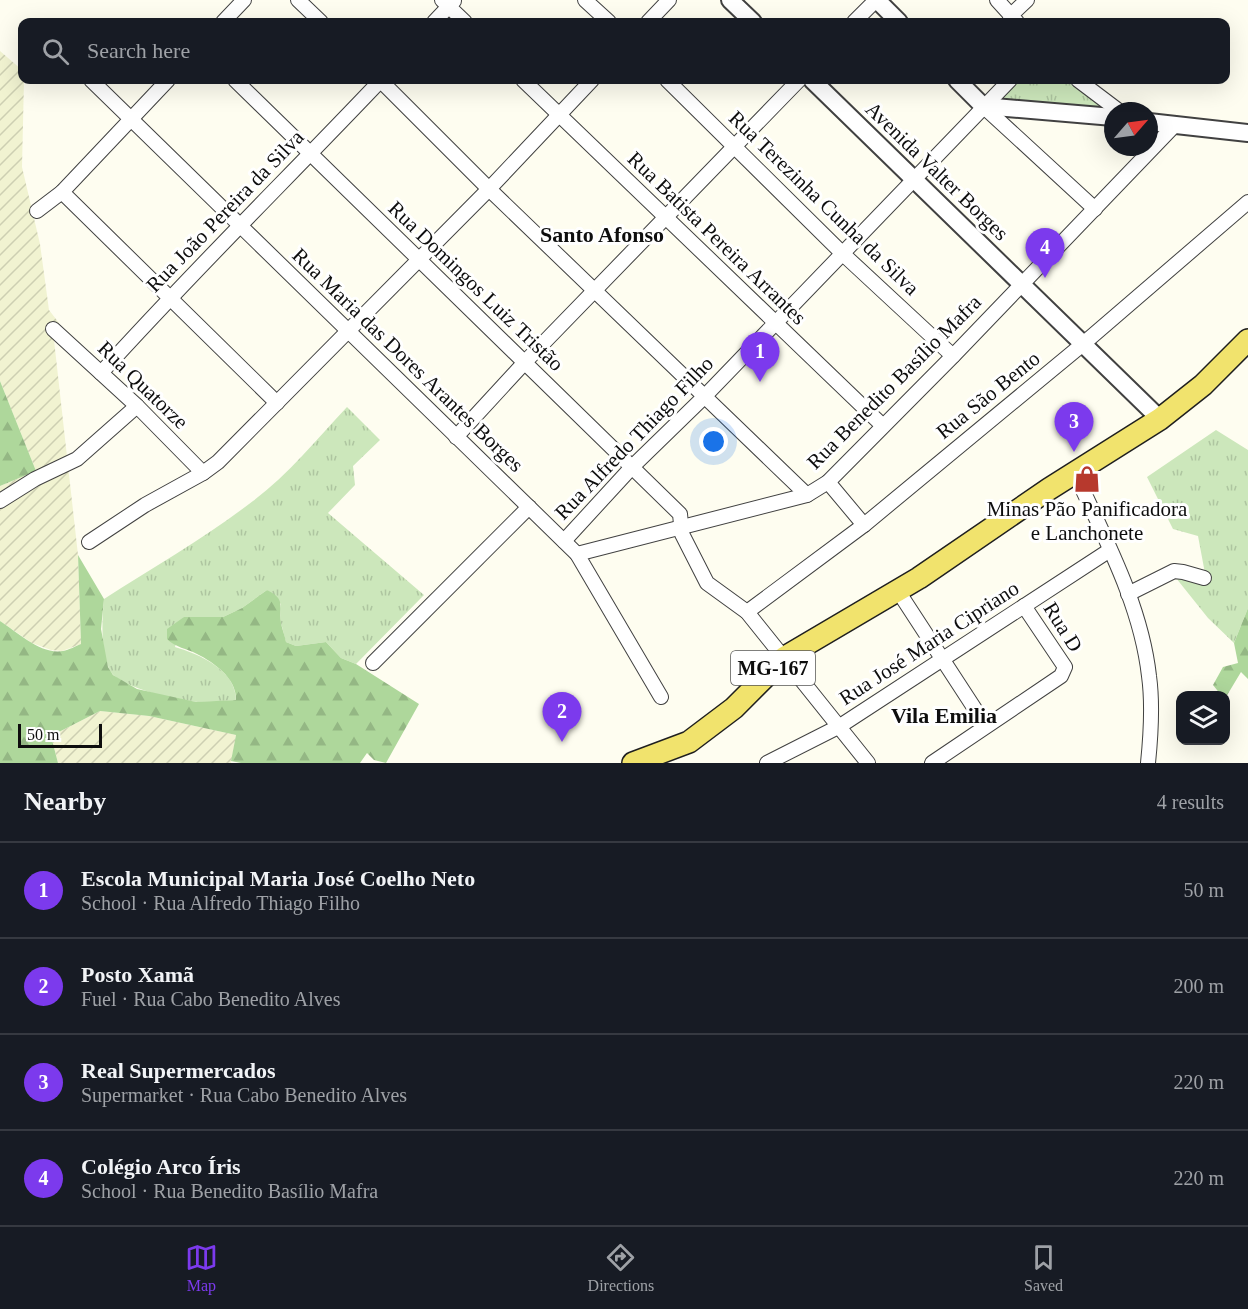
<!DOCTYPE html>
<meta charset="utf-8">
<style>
:root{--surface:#171b24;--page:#242831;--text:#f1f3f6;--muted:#9ea1a6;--line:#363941;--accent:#7c3aed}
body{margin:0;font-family:Georgia,serif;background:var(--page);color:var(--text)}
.controls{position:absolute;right:18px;bottom:18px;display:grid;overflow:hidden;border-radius:12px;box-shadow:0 6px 24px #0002}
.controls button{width:54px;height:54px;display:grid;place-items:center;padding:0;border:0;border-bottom:2px solid var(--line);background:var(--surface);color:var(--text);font:30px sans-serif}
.compass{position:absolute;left:1104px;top:102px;width:54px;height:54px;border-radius:50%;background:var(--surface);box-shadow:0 6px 24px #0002;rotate:62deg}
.scale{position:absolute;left:18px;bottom:15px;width:84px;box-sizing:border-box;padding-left:6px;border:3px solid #0e0e0e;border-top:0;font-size:16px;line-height:21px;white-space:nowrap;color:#0e0e0e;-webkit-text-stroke:4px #fff;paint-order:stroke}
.you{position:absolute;left:714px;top:442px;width:21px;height:21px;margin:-15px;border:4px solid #fff;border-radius:50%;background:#1a73e8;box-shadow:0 0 0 9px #1a73e833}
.badge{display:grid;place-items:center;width:39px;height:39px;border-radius:50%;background:var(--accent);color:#fff;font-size:20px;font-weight:700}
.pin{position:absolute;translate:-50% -50px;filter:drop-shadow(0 2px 3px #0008)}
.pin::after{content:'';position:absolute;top:32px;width:21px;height:18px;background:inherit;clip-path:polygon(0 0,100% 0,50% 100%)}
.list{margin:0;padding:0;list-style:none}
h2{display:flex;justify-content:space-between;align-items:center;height:78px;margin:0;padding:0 24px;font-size:26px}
h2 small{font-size:20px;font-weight:400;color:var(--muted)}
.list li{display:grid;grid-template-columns:39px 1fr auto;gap:18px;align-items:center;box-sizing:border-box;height:96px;padding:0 24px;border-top:2px solid var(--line)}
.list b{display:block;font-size:22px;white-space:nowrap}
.list p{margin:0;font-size:20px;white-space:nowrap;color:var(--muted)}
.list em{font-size:20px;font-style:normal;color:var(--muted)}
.icon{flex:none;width:33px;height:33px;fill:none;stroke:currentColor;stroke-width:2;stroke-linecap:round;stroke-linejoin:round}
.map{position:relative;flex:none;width:1248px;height:763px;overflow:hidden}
.search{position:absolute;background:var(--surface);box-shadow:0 6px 24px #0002;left:18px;right:18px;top:18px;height:66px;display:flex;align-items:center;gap:15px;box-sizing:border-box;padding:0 21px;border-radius:12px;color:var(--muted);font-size:22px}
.sheet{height:462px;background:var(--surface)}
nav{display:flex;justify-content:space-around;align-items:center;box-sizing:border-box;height:84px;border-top:2px solid var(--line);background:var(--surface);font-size:16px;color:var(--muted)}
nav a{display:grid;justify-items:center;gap:3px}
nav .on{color:var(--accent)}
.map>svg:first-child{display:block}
.farmland{fill:url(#farmland-furrows)}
.grass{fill:url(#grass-tufts)}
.forest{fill:url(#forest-firs)}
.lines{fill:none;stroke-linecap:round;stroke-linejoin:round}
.minor-casing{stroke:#414141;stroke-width:16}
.tertiary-casing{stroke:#414141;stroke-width:20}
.primary-casing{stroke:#1f1f1f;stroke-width:24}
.minor{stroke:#fff;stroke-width:14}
.tertiary{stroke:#fff;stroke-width:16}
.primary{stroke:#f1e36d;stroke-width:21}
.labels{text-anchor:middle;stroke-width:6;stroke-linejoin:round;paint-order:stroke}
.shield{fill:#fff;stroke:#565656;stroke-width:1.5}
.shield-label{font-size:20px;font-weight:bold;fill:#0e0e0e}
.street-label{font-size:21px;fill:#0e0e0e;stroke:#fff}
.poi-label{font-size:21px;fill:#0e0e0e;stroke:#fff}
.neighbourhood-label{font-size:22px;font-weight:bold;fill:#0e0e0e;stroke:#fff}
</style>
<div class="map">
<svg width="1248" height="763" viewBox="0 0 1248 763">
<defs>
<pattern id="farmland-furrows" width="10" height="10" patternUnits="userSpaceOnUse" patternTransform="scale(1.5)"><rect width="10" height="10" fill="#f1f3d1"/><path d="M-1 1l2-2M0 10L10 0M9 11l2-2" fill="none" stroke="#cdcfb2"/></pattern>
<pattern id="grass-tufts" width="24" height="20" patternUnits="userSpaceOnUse" patternTransform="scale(1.5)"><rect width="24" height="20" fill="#cce7bb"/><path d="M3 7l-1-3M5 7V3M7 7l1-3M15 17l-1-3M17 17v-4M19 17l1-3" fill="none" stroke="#aec5a0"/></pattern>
<pattern id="forest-firs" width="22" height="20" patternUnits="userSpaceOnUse" patternTransform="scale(1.5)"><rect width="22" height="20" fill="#aed79b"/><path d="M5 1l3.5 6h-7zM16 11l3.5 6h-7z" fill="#94b784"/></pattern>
</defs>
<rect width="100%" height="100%" fill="#fefdf0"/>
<g class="farmland">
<path d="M0,51L22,70V80H24L22,167L40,244L49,310L59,323L48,334L54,340L78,555L81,644L62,651L51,650L32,643L0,621V486L36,471L0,381Z"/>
<path d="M100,711L149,716L236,735L231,763H58L51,736Z"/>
</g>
<g class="grass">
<path d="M1019,80H1065L1108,110L999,100Z"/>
<path d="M347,407L380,440L353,466L355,485L328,513L424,595L356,664L341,658L326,642L296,646L286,642L281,623V604L267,590L242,608L223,617H184L175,647C199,654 236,670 236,700C223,701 211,702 198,702C180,701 121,688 111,672C100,655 102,619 104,599C154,567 206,537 253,501C288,475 317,439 347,407Z"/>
<path d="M1216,430L1248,450V608L1234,643L1208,618L1172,573L1207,584L1198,536L1173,529L1147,477Z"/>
</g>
<g class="forest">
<path d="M0,381L36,471L0,486Z"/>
<path d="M78,555L104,599L101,629L108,667L113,675L137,689L196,702L236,700C237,679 215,663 197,654C186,648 176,648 167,639V629L184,617H223L242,608L267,590C286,599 279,606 281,623C282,629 285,636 286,642L296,646L326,642L341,658L356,664L419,704L386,763L374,760L367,753L360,763H241L231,761L236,735L149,716L100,711L51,736L58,763H0V621C17,632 41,655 63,651C69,650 76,646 81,644Z"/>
<path d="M1248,608V679L1241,672L1226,697L1221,695L1213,685L1223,667L1238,663L1234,643Z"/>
</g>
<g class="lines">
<defs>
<g id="minor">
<path d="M298,0L321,22"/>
<path d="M442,0L465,22"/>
<path d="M585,0L609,22"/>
<path d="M997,0L1017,22"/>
<path d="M1010,16L1027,0"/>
<path d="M223,22L244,0"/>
<path d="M434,22L454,1"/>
<path d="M648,22L669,0"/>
<path d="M854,22L876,0"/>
<path d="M91,80L577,554L661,697"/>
<path d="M235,80L680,514L682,534L707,583L747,612L868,763"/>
<path d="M380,80L489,189L807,495"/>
<path d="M523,80L882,425"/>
<path d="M667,80L843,254L953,356"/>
<path d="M1078,80L1119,111"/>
<path d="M983,106L1095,209"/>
<path d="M62,192L277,403"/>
<path d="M37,211L62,192L168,80"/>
<path d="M53,329L137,406L203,473"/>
<path d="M101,373C192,272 288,178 381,80"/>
<path d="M456,437L525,362L799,80"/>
<path d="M1075,473C1104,537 1141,604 1149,676C1153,705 1151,734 1148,763"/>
<path d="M828,482L864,525"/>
<path d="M0,501L35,479L77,459L137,406"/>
<path d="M564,541L632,467L704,397L1010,80"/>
<path d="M89,542L145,505L203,473L218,462L489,189L592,80"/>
<path d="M577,554L807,495L828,482L953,356L1174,126"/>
<path d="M898,591L986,726"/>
<path d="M1128,594L1174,571L1183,572L1204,578"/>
<path d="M747,612L864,525L1083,344L1248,202"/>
<path d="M373,663L529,507"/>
<path d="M767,763L840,726L1110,550"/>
<path d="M932,763L1061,676L1065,667L1024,606"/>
</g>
<g id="tertiary">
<path d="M730,0L753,22"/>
<path d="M877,0L899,22"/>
<path d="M812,80L1160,419"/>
<path d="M957,80L983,106L1113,117"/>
<path d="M1149,122L1248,133"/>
</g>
<path id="primary" d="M633,763L689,742L734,708L785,657L919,578L1049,489L1160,419L1203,385L1248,340"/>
</defs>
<use href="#minor" class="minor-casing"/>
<use href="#tertiary" class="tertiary-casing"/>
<use href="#primary" class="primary-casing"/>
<use href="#minor" class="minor"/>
<use href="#tertiary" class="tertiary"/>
<use href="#primary" class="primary"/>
</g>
<defs>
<symbol id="shop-bare" viewBox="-9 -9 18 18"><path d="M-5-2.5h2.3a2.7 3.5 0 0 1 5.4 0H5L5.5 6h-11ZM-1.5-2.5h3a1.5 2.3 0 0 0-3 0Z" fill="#b7392d" stroke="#fff" stroke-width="2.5" paint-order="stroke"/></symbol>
</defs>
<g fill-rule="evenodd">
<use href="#shop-bare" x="1068" y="460" width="38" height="38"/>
</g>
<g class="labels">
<rect class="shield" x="731" y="651" width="84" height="34" rx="4.5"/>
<g class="shield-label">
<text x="773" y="675">MG-167</text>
</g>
<g class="street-label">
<text transform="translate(937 171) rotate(44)" y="7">Avenida Valter Borges</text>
<text transform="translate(824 203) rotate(44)" y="7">Rua Terezinha Cunha da Silva</text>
<text transform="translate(225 211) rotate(-46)" y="7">Rua João Pereira da Silva</text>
<text transform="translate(717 238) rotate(44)" y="7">Rua Batista Pereira Arrantes</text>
<text transform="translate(476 286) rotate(44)" y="7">Rua Domingos Luiz Tristão</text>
<text transform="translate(408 360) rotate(44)" y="7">Rua Maria das Dores Arantes Borges</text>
<text transform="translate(894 382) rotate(-45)" y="7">Rua Benedito Basílio Mafra</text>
<text transform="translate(143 385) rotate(44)" y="7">Rua Quatorze</text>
<text transform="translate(988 395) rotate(-39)" y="7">Rua São Bento</text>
<text transform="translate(634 438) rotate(-46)" y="7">Rua Alfredo Thiago Filho</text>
<text transform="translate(1063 627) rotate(58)" y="7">Rua D</text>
<text transform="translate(929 643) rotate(-33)" y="7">Rua José Maria Cipriano</text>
</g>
<g class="poi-label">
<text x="1087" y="516">Minas Pão Panificadora<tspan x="1087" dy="24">e Lanchonete</tspan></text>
</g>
<g class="neighbourhood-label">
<text x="602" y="242">Santo Afonso</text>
<text x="944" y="723">Vila Emilia</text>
</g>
</g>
</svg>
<div class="controls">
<button><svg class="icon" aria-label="layers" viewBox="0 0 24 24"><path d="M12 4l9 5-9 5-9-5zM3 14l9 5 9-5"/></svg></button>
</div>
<svg class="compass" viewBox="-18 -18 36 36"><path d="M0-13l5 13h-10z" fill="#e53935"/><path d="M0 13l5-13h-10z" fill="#9ea1a6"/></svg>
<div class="scale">50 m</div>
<div class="you"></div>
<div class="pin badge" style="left:760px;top:382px">1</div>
<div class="pin badge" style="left:562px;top:742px">2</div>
<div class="pin badge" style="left:1074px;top:452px">3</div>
<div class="pin badge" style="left:1045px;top:278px">4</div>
<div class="search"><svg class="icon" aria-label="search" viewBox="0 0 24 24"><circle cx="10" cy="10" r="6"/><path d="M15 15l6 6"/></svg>Search here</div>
</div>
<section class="sheet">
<h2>Nearby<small>4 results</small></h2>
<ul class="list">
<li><span class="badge">1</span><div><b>Escola Municipal Maria José Coelho Neto</b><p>School · Rua Alfredo Thiago Filho</p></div><em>50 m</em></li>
<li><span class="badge">2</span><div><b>Posto Xamã</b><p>Fuel · Rua Cabo Benedito Alves</p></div><em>200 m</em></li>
<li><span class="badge">3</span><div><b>Real Supermercados</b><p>Supermarket · Rua Cabo Benedito Alves</p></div><em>220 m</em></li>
<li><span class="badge">4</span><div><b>Colégio Arco Íris</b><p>School · Rua Benedito Basílio Mafra</p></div><em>220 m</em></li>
</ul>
</section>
<nav>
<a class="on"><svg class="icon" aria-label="map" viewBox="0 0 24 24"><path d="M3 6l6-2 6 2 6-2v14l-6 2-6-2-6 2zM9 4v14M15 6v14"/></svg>Map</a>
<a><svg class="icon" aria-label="directions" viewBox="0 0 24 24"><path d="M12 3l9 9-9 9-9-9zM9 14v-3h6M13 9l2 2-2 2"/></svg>Directions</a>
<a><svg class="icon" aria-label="saved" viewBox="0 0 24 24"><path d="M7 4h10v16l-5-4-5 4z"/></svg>Saved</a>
</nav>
